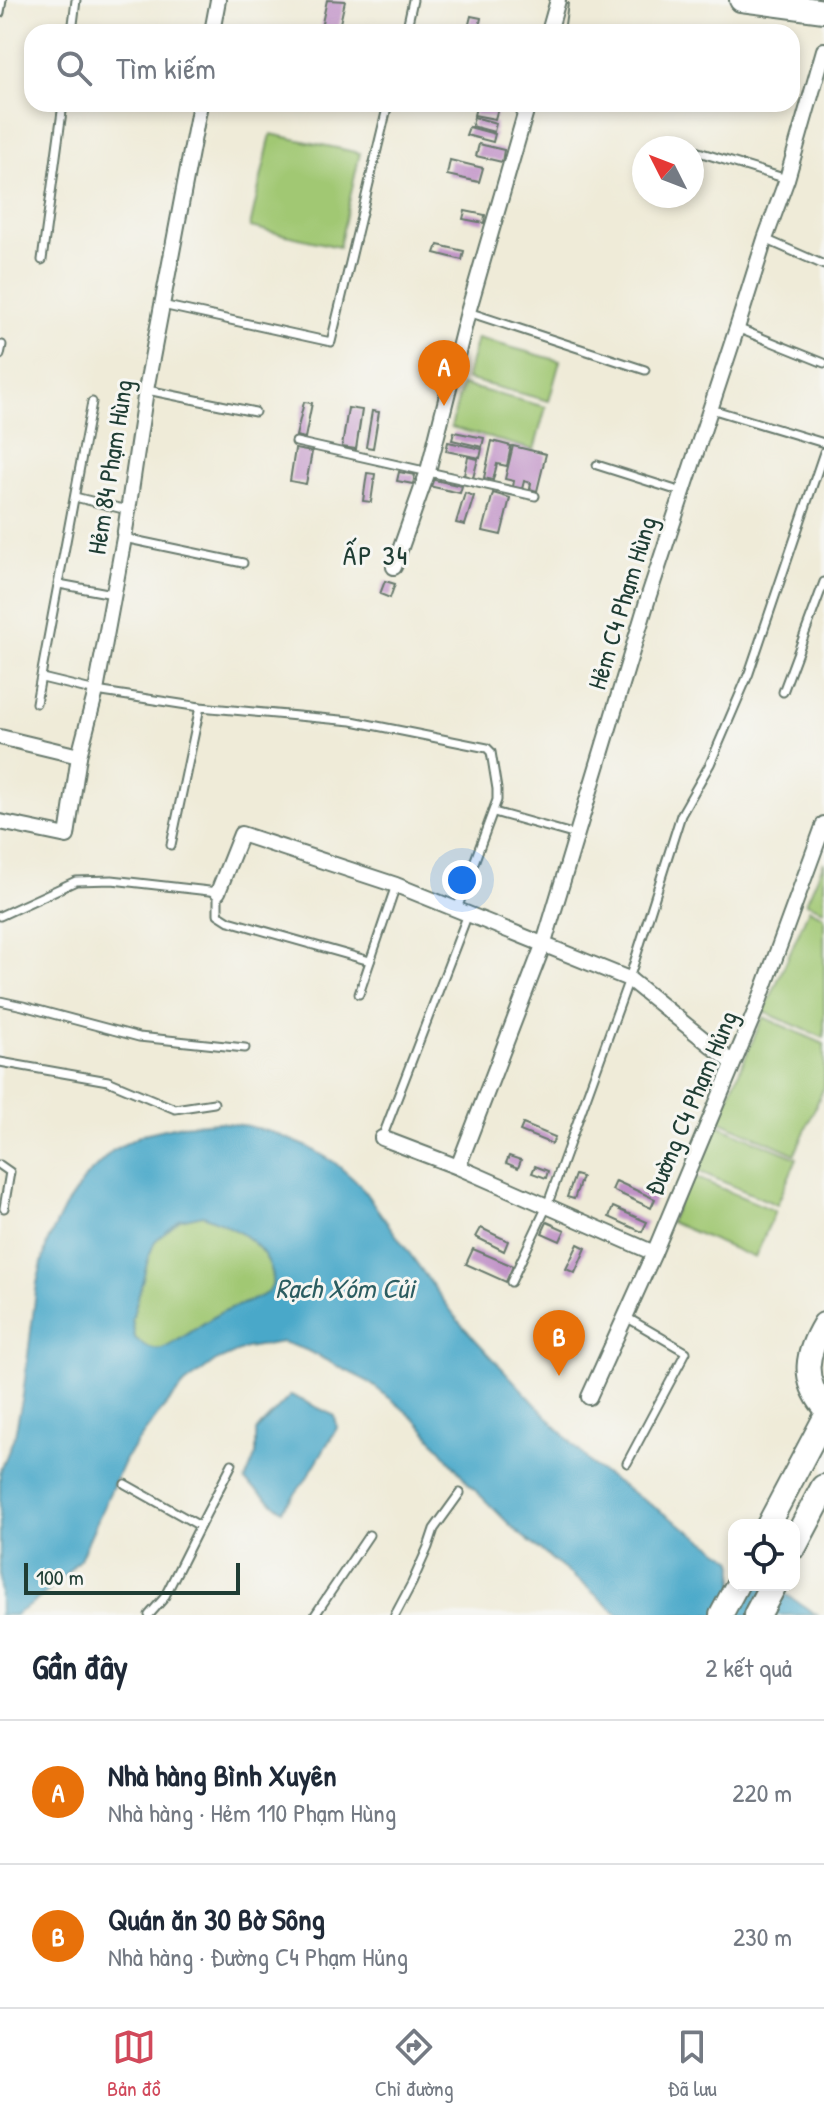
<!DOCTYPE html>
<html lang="vi">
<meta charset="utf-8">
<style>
:root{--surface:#fff;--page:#f6f6f7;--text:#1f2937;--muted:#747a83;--line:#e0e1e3;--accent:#d1495b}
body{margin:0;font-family:"Patrick Hand",sans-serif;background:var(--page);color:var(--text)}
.controls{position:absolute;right:24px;bottom:24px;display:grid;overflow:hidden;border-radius:16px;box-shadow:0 4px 12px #0003}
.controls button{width:72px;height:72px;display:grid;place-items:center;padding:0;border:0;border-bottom:2px solid var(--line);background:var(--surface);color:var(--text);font:40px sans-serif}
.compass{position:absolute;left:632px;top:136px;width:72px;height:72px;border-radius:50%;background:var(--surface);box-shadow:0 4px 12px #0003;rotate:312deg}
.scale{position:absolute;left:24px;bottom:20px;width:216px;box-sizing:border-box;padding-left:8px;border:4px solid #1f3d34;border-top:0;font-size:22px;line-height:28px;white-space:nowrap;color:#1f3d34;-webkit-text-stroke:6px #f6f6f2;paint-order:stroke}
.you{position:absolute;left:462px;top:880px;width:28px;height:28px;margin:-20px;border:6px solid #fff;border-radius:50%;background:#1a73e8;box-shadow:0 0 0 12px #1a73e833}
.badge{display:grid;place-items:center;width:52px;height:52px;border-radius:50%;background:var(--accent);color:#fff;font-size:26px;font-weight:700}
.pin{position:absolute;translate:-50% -66px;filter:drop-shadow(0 2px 4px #0008)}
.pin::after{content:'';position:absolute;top:42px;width:28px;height:24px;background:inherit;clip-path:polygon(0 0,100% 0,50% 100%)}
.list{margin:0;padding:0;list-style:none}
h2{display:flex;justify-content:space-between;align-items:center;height:104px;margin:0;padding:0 32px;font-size:34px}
h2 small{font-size:26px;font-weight:400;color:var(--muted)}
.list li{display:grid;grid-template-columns:52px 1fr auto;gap:24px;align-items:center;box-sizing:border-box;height:144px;padding:0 32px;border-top:2px solid var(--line)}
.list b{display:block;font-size:30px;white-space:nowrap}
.list p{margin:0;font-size:26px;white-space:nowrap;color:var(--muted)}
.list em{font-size:26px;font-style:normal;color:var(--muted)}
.icon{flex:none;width:44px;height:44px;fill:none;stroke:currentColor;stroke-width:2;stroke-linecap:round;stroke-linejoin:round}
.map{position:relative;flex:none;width:824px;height:1615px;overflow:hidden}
.search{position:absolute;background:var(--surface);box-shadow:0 4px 12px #0003;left:24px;right:24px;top:24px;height:88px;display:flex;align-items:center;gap:20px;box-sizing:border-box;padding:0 28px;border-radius:24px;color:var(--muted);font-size:30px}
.sheet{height:392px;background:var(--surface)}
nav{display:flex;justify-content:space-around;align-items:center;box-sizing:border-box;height:112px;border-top:2px solid var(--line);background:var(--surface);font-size:22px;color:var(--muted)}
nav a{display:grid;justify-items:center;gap:4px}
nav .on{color:var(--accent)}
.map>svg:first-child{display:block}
.green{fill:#a1c873;stroke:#608254;stroke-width:2}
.water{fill:#4aa8c9;stroke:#34727e;stroke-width:2;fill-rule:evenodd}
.building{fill:#c193c7}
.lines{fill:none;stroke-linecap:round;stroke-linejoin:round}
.lane-casing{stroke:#687a6d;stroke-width:11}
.street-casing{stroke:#687a6d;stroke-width:18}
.primary-casing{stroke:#687a6d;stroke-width:26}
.highway-casing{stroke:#687a6d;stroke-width:30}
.lane{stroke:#fff;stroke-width:7}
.street{stroke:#fff;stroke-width:14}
.primary{stroke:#fff;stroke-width:22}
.highway{stroke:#fff;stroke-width:26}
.labels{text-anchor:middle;stroke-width:6;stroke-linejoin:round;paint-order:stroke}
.street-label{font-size:26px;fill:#1f3d34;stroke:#f6f6f2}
.neighbourhood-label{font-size:28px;letter-spacing:2px;fill:#1f3d34;stroke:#f6f6f2}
.water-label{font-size:28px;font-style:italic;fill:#2c5d61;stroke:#f6f6f2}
</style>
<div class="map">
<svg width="824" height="1615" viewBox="0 0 824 1615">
<rect width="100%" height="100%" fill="#f6f6f2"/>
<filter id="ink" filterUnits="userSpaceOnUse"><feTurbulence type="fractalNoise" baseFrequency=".0125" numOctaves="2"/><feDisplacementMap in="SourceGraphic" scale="16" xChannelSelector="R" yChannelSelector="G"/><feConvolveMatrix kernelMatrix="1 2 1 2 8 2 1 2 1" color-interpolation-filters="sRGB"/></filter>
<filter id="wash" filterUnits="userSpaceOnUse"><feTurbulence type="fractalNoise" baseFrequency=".006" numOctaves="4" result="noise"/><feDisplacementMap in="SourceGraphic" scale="32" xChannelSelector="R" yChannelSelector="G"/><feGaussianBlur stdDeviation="1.8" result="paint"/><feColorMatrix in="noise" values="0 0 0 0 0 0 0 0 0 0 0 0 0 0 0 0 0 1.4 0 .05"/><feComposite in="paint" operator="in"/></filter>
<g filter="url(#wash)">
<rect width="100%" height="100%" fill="#efebd8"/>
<g class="green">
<path d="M271,134L360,153L339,247L250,227Z"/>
<path d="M477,338L560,361L549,401L466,379Z"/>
<path d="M462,385L546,407L534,450L451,427Z"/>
<path d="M824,862V910L806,903Z"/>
<path d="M809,909L824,916V1038L764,1012Z"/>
<path d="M763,1017L824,1044V1087L795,1154L718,1120Z"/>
<path d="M713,1123L797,1158L777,1205L693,1169Z"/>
<path d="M690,1175L775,1211L755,1258L670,1222Z"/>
<path d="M203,1215C228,1225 260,1239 270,1266C273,1273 275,1282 270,1289C263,1300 232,1306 220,1313C207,1320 173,1346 162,1349C151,1351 142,1345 135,1338L132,1319L149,1256L155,1241L180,1220Z"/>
</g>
<g class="water">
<path d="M218,1122L248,1126L274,1133L308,1147L334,1162L359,1184L460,1323L594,1467L734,1560V1585H772L817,1615H619L589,1589L516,1531L469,1484L419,1423L396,1403L367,1381L306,1350L282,1342L246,1348L216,1361L185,1384L160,1412L125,1459L80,1559L56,1585L32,1604L14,1615H0V1473L15,1434L23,1395L37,1283L47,1243L65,1207L86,1177L112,1151L143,1134L182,1125ZM203,1215C228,1225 260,1239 270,1266C273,1273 275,1282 270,1289C263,1300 232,1306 220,1313C207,1320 173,1346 162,1349C151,1351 142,1345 135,1338L132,1319L149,1256L155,1241L180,1220Z"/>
<path d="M291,1395L335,1416L337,1428L305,1481L282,1510L245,1481L256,1454V1431Z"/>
</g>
<g id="blocks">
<g class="building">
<path d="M327,0L345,1L338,32H320Z"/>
<path d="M558,2L568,3L564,32H554Z"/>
<path d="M471,16L481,18L478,32H467Z"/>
<path d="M477,104L498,108L495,119L474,115Z"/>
<path d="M474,117L496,123L494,132L472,126Z"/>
<path d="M469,127L495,134L493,142L466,135Z"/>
<path d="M479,144L504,150L502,162L476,156Z"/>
<path d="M450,160L483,168L479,182L447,175Z"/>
<path d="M465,211L485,215L484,223L463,219Z"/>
<path d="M438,245L464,251L462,260L435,253Z"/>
<path d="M304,402L312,403L305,438L296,436Z"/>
<path d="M348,408L362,410L356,449L342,447Z"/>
<path d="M372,411L379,412L373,448L366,447Z"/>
<path d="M454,432L484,438L482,447L452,440Z"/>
<path d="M492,441L511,446L507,466L497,464L493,480L484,478Z"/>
<path d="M448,442L482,449L480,458L446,451Z"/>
<path d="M513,446L546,454L537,491L530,489L531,483L524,481L522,489L513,487L514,481L505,479Z"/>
<path d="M295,449L312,452L306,484L290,481Z"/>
<path d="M468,457L478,459L473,478L464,475Z"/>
<path d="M399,472L415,475L413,484L397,481Z"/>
<path d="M367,473L375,474L371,502L363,501Z"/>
<path d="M430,479L462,486L460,493L429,486Z"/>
<path d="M465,493L474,496L465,525L456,523Z"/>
<path d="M493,493L510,498L501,535L483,531Z"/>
<path d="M385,581L395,584L390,598L380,594Z"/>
<path d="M523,1124L555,1137L552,1144L520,1131Z"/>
<path d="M509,1156L521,1160L518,1168L506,1163Z"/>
<path d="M535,1166L548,1171L546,1178L532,1173Z"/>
<path d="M575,1175L582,1177L574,1199L567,1197Z"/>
<path d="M616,1181L655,1199L651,1208L612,1190Z"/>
<path d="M613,1207L647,1222L642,1232L609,1217Z"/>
<path d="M547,1222L565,1230L560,1241L542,1233Z"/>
<path d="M481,1228L508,1241L504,1251L476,1237Z"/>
<path d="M578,1244L586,1248L575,1273L566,1269Z"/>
<path d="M473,1249L513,1266L506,1282L466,1264Z"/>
</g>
</g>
</g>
<g filter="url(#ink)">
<use href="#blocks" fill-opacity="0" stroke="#687a6d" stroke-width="2"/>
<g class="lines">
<defs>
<g id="lane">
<path d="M0,13L2,0"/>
<path d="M72,32L76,0"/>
<path d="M406,32L413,0"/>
<path d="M659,140L685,148"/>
<path d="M692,150L787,179"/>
<path d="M765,239L824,265"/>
<path d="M42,260L63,104"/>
<path d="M162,305L331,342L388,104"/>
<path d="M468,312L645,370"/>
<path d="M737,328L824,363"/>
<path d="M0,355L2,345"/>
<path d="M147,390L255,412"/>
<path d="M711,409L824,443"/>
<path d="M296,442L535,496"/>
<path d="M597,465L682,492"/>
<path d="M75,497L127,510"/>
<path d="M124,538L243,563"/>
<path d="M59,584L113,594"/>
<path d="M42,678L96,691L200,707L352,721L487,748L491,752L497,789V800L457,909"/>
<path d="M783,692L824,582"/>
<path d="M36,703L92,402"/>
<path d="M494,812L576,835"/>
<path d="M171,845L200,707"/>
<path d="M0,916L76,881L112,880L218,892V914L229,921L370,961"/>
<path d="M359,994L396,885"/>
<path d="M0,1001L23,1006L139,1037L245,1048"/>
<path d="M0,1062L108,1081L175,1109L214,1103"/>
<path d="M382,1138L468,914"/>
<path d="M0,1165L10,1172L4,1208"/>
<path d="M511,1282L547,1206L629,979L681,815L710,764L749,673L824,452"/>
<path d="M626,1317L686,1352L627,1463"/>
<path d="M125,1484L200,1526L164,1598L149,1615"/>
<path d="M200,1526L232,1464"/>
<path d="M315,1615L369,1535"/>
<path d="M395,1615L412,1583L428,1547L434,1529L460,1493"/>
</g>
<g id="street">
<path d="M212,32L218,0"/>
<path d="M549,32L558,0"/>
<path d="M394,567L428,471L468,312L528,104"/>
<path d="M0,737L79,756"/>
<path d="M0,822L67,836L79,756L96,691L124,538L146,390L200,104"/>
<path d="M218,892L241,834L396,885L629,979L733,1063"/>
<path d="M382,1138L458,1167L654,1253"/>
<path d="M458,1167L544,943L649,595L737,328L765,239L787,179L824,50"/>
<path d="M589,1397L654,1253L757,1007L824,824"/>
</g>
<g id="primary">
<path d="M741,0L824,11"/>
<path d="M824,1324C806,1354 801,1378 824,1407"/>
<path d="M768,1525L824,1419"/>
<path d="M721,1615L737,1585"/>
</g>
<g id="highway">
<path d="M794,1545L824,1488"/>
<path d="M757,1615L773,1585"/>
</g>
</defs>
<use href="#lane" class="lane-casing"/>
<use href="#street" class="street-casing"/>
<use href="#primary" class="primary-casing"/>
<use href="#highway" class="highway-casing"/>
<use href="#lane" class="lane"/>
<use href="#street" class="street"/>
<use href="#primary" class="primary"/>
<use href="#highway" class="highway"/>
</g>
</g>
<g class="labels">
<g class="street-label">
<text transform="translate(110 467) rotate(-81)" y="9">Hẻm 84 Phạm Hùng</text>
<text transform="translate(622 603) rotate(-73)" y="9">Hẻm C4 Phạm Hùng</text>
<text transform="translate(691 1103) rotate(-67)" y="9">Đường C4 Phạm Hủng</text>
</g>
<g class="neighbourhood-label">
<text x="376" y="565">ẤP 34</text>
</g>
<g class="water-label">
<text x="345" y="1298">Rạch Xóm Củi</text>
</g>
</g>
</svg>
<div class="controls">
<button><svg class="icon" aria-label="locate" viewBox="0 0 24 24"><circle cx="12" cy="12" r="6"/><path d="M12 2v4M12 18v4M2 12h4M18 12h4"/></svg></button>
</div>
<svg class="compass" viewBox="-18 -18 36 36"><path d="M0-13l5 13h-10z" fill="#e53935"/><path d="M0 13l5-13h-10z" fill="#747a83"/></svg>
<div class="scale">100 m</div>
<div class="you"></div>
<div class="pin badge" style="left:444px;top:406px;background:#e8710a">A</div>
<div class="pin badge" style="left:559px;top:1376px;background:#e8710a">B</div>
<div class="search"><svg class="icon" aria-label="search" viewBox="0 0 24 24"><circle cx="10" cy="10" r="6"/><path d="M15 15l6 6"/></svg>Tìm kiếm</div>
</div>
<section class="sheet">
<h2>Gần đây<small>2 kết quả</small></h2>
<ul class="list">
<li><span class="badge" style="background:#e8710a">A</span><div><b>Nhà hàng Bình Xuyên</b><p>Nhà hàng · Hẻm 110 Phạm Hùng</p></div><em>220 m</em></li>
<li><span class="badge" style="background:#e8710a">B</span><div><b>Quán ăn 30 Bờ Sông</b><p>Nhà hàng · Đường C4 Phạm Hủng</p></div><em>230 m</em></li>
</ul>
</section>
<nav>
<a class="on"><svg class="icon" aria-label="map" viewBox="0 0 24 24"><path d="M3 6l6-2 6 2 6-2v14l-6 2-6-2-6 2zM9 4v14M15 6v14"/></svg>Bản đồ</a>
<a><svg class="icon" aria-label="directions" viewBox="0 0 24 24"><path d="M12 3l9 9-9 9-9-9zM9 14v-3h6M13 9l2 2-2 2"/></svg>Chỉ đường</a>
<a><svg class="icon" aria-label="saved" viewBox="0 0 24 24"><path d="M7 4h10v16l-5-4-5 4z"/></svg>Đã lưu</a>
</nav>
